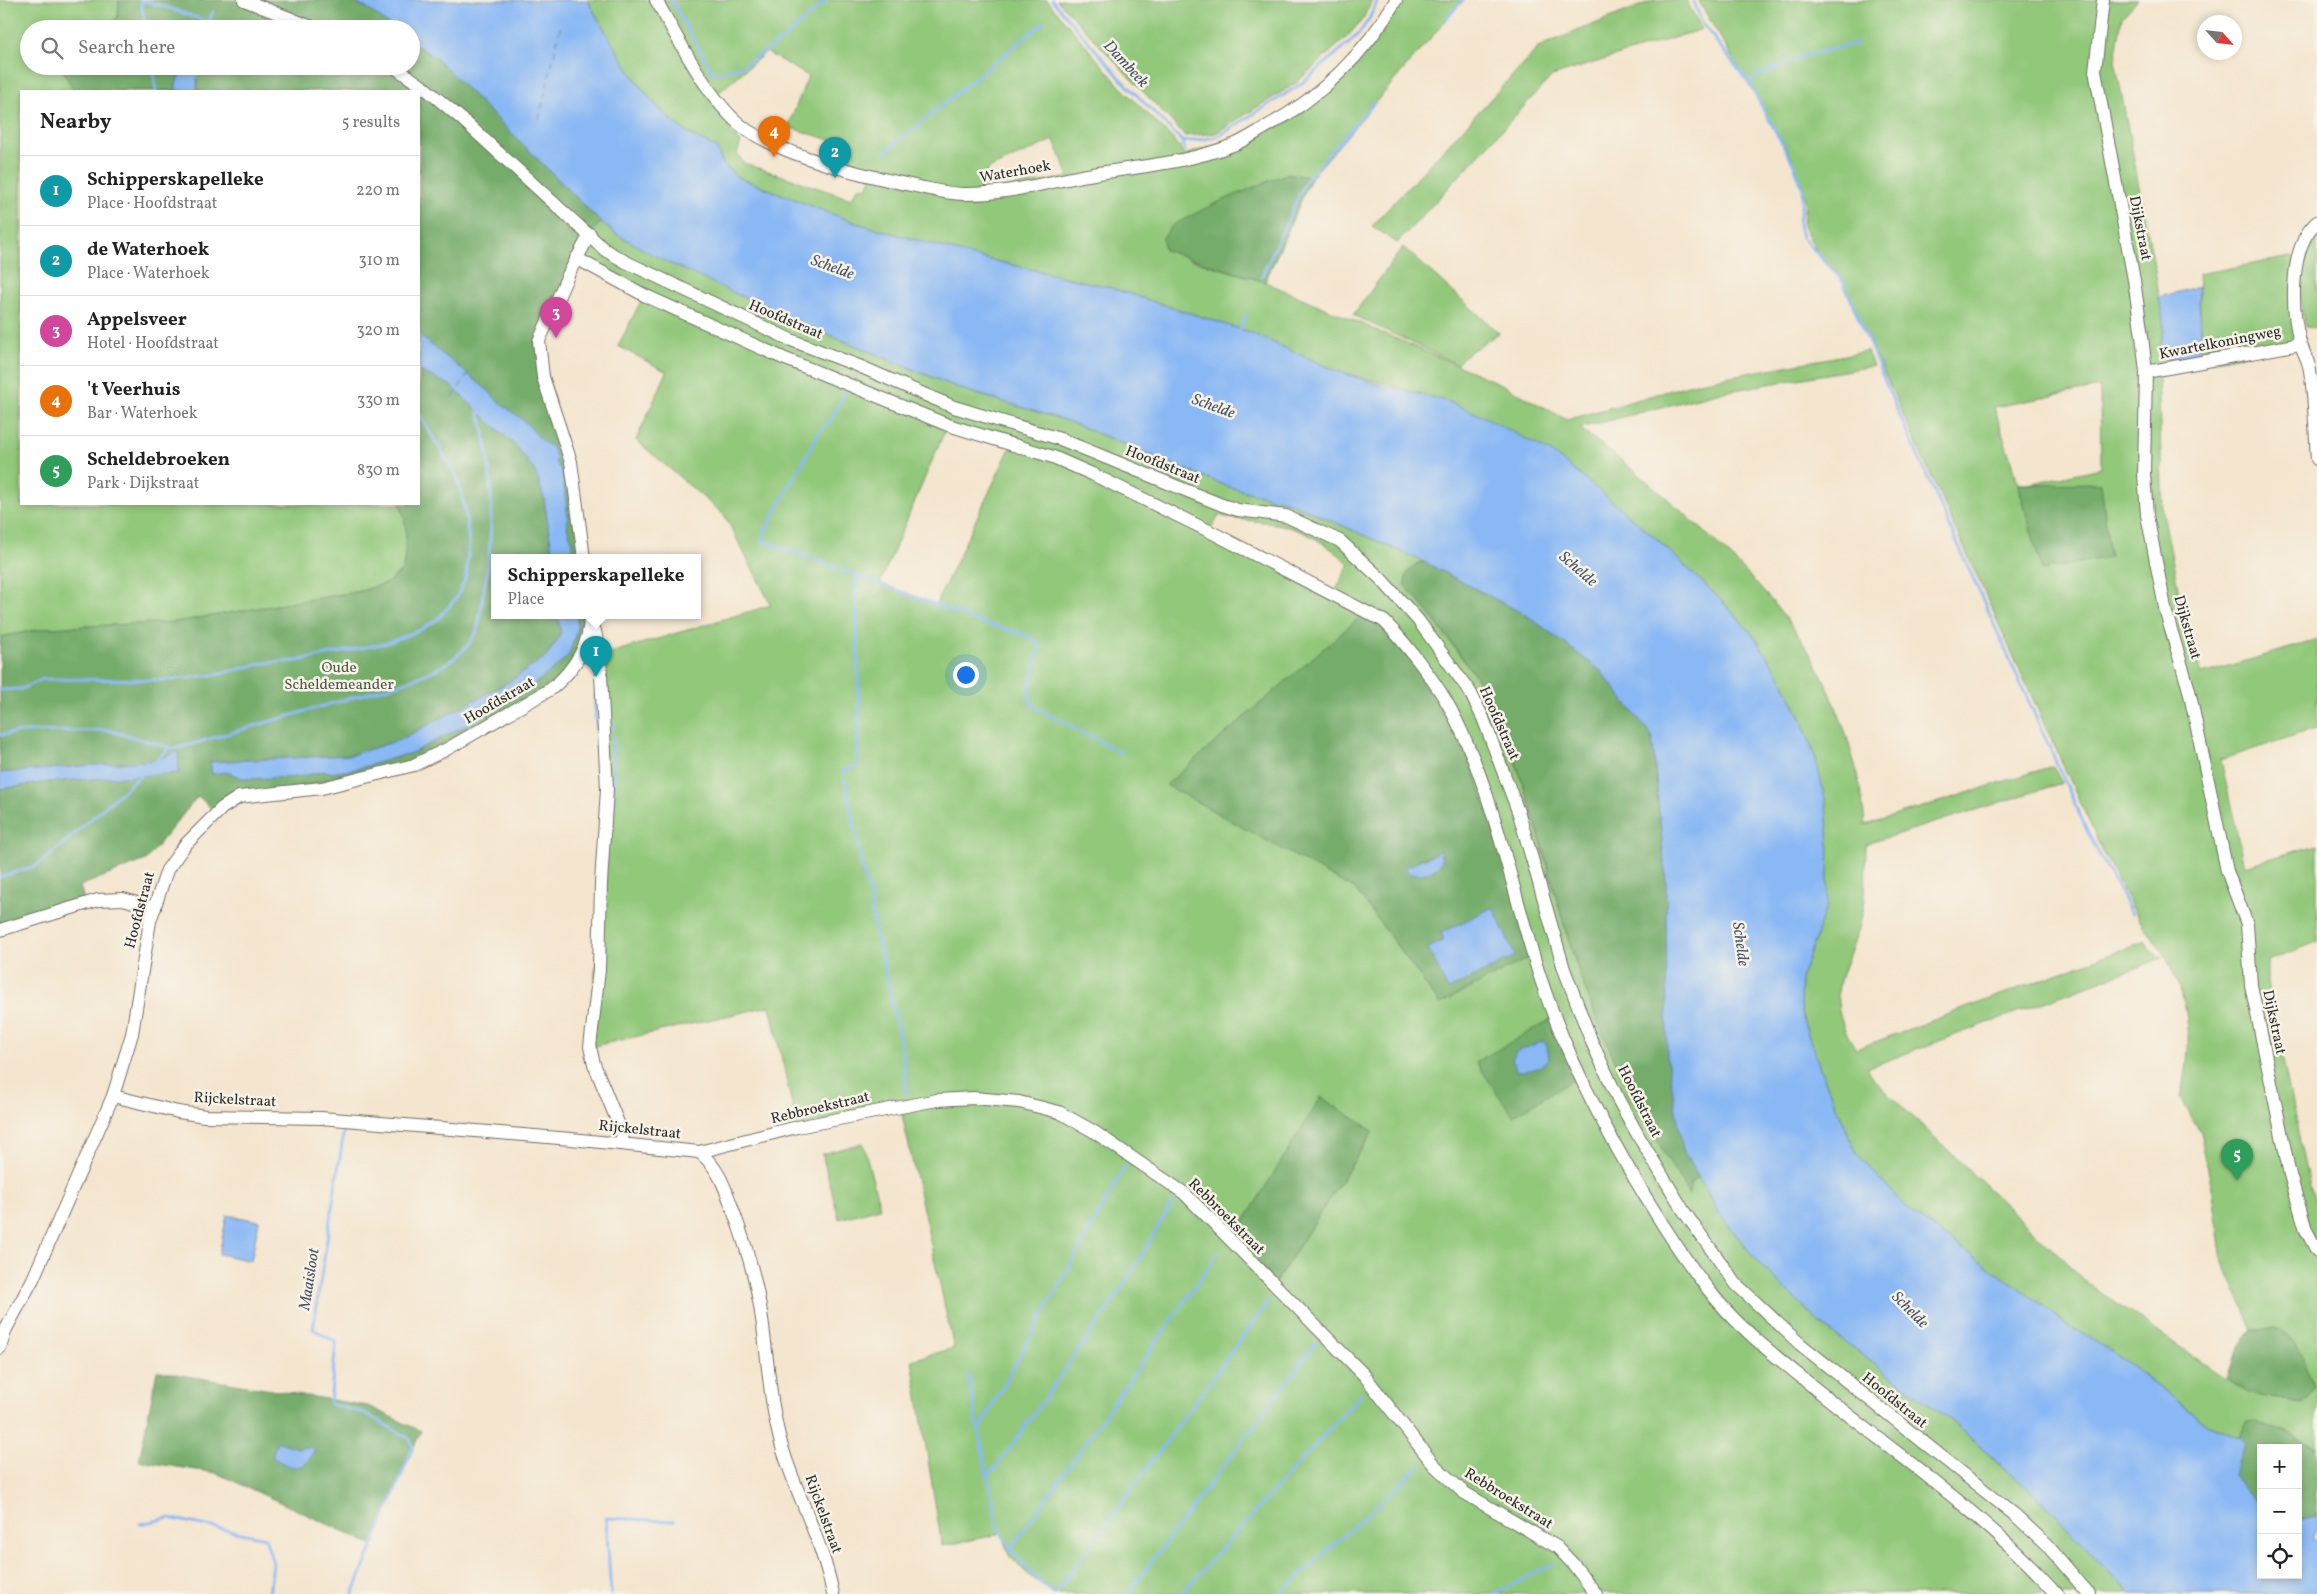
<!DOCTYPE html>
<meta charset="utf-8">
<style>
:root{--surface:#fff;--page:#f6f6f6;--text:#222;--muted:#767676;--line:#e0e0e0;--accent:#c8321e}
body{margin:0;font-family:Vollkorn,serif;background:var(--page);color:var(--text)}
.controls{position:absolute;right:15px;bottom:15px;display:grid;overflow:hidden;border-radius:0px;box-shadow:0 2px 8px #0003}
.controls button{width:45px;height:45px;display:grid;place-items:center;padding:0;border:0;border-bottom:1px solid var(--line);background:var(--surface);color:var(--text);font:25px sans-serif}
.compass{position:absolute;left:2197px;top:15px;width:45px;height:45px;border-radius:50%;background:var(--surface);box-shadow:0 2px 8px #0003;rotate:117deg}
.you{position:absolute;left:965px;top:674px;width:18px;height:18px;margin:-12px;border:4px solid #fff;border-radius:50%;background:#1a73e8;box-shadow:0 0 0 8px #1a73e833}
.badge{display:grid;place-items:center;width:32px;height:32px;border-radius:50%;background:var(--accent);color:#fff;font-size:16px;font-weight:700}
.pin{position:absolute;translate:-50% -41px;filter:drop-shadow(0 1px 2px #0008)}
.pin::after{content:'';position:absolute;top:26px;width:18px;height:15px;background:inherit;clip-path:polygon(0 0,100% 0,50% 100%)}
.popup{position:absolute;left:491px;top:554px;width:210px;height:65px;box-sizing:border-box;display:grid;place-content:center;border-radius:0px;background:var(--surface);filter:drop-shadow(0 1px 4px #0005);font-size:16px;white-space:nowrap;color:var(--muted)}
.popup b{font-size:19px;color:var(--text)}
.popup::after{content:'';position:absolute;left:50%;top:100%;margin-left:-10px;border:10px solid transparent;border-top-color:var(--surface)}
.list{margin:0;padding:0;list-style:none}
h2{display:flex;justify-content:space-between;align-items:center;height:65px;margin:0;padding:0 20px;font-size:21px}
h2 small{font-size:16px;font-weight:400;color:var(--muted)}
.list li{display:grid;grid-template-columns:32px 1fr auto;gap:15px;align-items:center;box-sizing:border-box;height:70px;padding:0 20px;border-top:1px solid var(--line)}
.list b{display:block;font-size:19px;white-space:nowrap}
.list p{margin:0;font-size:16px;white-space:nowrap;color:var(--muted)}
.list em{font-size:16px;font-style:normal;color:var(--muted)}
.icon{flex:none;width:28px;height:28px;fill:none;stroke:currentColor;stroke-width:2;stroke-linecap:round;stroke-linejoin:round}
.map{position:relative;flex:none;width:2317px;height:1594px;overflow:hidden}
.search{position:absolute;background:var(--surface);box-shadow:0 2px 8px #0003;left:20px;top:20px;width:400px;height:55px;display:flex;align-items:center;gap:12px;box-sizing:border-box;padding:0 18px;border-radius:28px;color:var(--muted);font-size:19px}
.panel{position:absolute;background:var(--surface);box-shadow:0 2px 8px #0003;left:20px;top:90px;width:400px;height:415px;border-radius:0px}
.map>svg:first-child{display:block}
.green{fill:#92c87a;stroke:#5e7a52;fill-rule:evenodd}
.forest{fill:#75ac6a;stroke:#506c4a;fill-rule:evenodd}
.water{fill:#89b8f4;stroke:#5a7290}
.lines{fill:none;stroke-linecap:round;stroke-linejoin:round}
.stream{stroke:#89b8f4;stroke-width:3}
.ferry{stroke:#475567;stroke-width:1;stroke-dasharray:6 5;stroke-linecap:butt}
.minor-casing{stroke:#716c64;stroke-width:14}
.minor{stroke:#fff;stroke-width:12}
.labels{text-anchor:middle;stroke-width:5;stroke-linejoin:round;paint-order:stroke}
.street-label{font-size:15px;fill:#2b2b2b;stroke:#f7f3e8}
.park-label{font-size:15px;fill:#4a5a43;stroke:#f7f3e8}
.water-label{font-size:16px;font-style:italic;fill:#475567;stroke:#f7f3e8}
</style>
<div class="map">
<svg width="2317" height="1594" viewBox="0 0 2317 1594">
<rect width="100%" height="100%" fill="#f7f3e8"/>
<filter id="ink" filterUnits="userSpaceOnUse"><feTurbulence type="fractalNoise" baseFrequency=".02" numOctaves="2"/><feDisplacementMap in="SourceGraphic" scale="10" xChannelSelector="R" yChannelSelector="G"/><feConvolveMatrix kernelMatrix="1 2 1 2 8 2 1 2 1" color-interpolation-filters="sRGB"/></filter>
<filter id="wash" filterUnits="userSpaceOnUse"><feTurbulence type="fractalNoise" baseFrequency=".0096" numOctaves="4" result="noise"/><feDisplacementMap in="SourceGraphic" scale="20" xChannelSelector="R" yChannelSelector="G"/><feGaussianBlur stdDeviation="1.12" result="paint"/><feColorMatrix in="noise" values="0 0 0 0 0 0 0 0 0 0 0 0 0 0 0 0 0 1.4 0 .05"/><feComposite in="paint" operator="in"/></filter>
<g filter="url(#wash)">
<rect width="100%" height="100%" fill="#f4e5ce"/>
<g class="green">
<path d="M0,0H119L118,17L103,29H29V66H61L74,91H21V504H400C409,524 406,548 403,569L387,583L361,591L175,622L47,628L0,637Z"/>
<path d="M587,0H1047L1119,85L1178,144L1184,155L1282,125L1338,83L1364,57L1383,30L1400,0H1463L1311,178L1288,173L1189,259L1265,282L1503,385L1567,420L1699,382L1867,351L1873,366L1717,393L1580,428C1649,481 1726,545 1781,612C1827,667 1859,753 1865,825L2053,766L2062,783L1866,844C1865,866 1867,891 1863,912C1851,969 1817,990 1856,1049L2145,941L2150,949L2162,958L1867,1068L1872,1078L2090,1285L2248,1394L2301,1403L2279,1330L2252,1329L2222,1262L2213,1193L2200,1132L2181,1098C2192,1047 2193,1006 2166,958C2159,945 2148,934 2140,921C2124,894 2110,865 2096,837L1839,274L1819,255L1803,226L1805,196L1791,156L1698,0H2138L2122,17L2115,60L2156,276L2164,330L2159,348L2202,346L2198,274L2297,256L2300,344L2158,371L2163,513L2182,608L2202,674L2317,640V728L2221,760L2244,866L2317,845V942L2267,961V983L2306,1171L2317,1209V1447L2293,1435L2248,1421L2239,1437L2209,1425L1913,1214L1857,1154L1823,1076L1804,1023L1800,1001L1801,979L1807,959L1816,759L1800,716L1782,679L1753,635L1719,598L1422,394L1337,371L1249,332L1108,287L974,256L853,222L737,177L723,164L716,147C651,123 621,56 587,0ZM766,52L808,76L788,127L843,144L837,166L871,177L868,187L858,188L851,199L744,163L737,154L741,142L735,137L738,127L711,99ZM1054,140L1069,177L980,193L988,169ZM2100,387L2101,468L2019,486L1994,407Z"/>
<path d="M1057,0H1372L1363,19L1347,37L1296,83L1216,133L1185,136Z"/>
<path d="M1654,0H1686L1702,29L1552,76L1397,243L1372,226L1540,46Z"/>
<path d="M601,222L616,234L798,322L936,379L961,389L1067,421L1229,487L1289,502L1424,562L1417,563L1405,585C1426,608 1443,632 1461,657C1468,667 1477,677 1483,688C1529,775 1546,874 1577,967C1605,1048 1645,1121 1689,1194L1690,1184L1699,1177L1720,1215L1761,1266L1823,1326L1945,1416L2057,1514L2129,1594H1055L1030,1576L1010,1557L1001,1534L942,1546L912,1360L954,1348L900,1106L797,1127L770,1006L590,1047L604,845L600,656L771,605L725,516L636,440L667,372L618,346L644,295L580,253L590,234ZM946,428L1011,446L936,604L880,583ZM1219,515C1238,521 1256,520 1276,524C1302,528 1331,546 1349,564L1334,594L1210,531ZM1495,822L1440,1004L1356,890ZM1373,1131V1132L1275,1283L1233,1239Z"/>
<path d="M2317,229V328L2305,327C2298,296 2295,256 2317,229Z"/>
<path d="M1403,247L1499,333L1464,356L1457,364L1353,315Z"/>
<path d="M863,1143L880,1208L839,1219L822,1154Z"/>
</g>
<g class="forest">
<path d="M119,0H347L365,7L395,29H103L118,17Z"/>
<path d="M411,41L438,60L601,222L590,234L538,341L565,442L584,558H573L572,540L567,528L568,517L562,472L544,444L525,422L498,404L490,392L419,335V91H197V78L207,66H411Z"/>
<path d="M61,66H183L176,84V91H74Z"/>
<path d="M1288,173L1311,178L1265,282L1164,250L1163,237L1173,225L1216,203Z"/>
<path d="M419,371L450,385L518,448L536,473L544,498L553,558H495V616H558L561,634L547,656L509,682L400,740L351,755L210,762L212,774L226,772L245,779L315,774L325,771L333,773L360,768L414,752L476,720L532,686L556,667L575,638L577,616H590V625L564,677L414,765L308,785L213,810L198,796L146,860L80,886L84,899L0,929V789L47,782L179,772L178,752L156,760L0,773V637L47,628L175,622L361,591L387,583L403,570C406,548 409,524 400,504H419Z"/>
<path d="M2101,483L2110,557L2042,570L2018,484Z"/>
<path d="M1424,562L1528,616L1601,671L1652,736L1666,882L1683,1150L1699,1177L1690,1184L1689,1195C1645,1122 1603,1047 1577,965C1547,873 1529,773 1482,687C1477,676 1468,666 1461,656C1443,631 1426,608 1405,585C1406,571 1410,565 1424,562Z"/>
<path d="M1368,610L1384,621L1460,728L1534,955L1440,1004L1356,890L1166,785ZM1436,854L1442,861L1433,870L1408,865L1412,866L1419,859ZM1441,933L1515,956L1428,948L1444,940Z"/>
<path d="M1555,1017L1580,1076L1513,1116L1476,1062Z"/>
<path d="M1321,1097L1373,1131L1275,1283L1233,1239Z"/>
<path d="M2252,1329C2261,1329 2272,1328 2280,1330C2296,1335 2309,1371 2314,1386L2307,1399L2302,1403L2248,1394L2227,1378L2235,1353Z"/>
<path d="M157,1371L368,1406L421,1431L371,1544L216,1473L139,1461Z"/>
<path d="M2255,1420L2317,1447V1516L2298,1519V1448H2261V1506L2234,1476L2244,1442L2239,1437L2248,1421Z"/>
</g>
<g class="water">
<path d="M347,0H587C621,56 651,123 716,147L723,164L737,177L853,222L974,256L1108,287L1249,332L1337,371L1380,385L1447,401L1487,418L1552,453L1584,478L1657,539L1719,598L1753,635L1782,679L1800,716L1816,759L1826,803L1829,845L1827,905L1801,979L1800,1001L1804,1023L1823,1076L1857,1154L1913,1214L2039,1302L2062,1321L2126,1361L2209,1425L2239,1437L2244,1442L2234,1476L2261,1506V1575H2298V1519L2317,1516V1527L2312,1538L2317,1542V1594H2129L2057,1514L1945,1416L1823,1326L1761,1266L1720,1215L1683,1150L1667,1058L1666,882L1652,736L1601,671L1528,616L1424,562L1289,502L1229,487L1067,421L961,389L798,322L662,260L616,234L601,222L438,60L411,41V29H395L365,7Z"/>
<path d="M183,66H207L197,78V91H176V84Z"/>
<path d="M2198,287L2202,346C2195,356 2173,362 2162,358L2159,348L2164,330L2159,297Z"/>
<path d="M419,335L490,392C500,406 514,411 526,423C535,431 540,442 551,446L557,458L555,461L562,472L568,517L567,528L572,540L573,558H553L544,498L536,473L518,448L450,385L419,371Z"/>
<path d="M558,616H577V629L569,655L556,667L532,686L476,720L414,752L360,768L333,773L325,771L298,777L245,779L226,772L212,774L210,762L351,755L400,740L509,682L547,656L561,634Z"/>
<path d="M178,751L179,773L47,782L0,789V773L156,760Z"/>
<path d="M1440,850L1442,861C1434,874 1422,875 1408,873L1405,870L1408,865H1412C1421,857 1431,859 1440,850Z"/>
<path d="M1493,907L1515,956L1448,990L1428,948L1444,940L1441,933Z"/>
<path d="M1543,1041L1547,1046L1549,1059C1538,1070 1531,1071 1517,1071L1512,1060L1516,1052Z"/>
<path d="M227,1215L259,1221L251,1261L219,1254Z"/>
<path d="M277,1441L297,1448L311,1447L314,1450C306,1474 288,1469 272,1456Z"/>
</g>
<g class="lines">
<g class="stream">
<path d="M671,0L713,73L743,66L782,40L827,0"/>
<path d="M1052,0L1122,80L1183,142L1185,151"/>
<path d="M1693,0L1703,24L1749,83L1794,165L1803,189L1799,224L1802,237L1843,281L1892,398L2089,835L2132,914"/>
<path d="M213,12L209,22L223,29"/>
<path d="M1446,19L1463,0"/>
<path d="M146,29L141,1L151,2L209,22"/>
<path d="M153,66L156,91"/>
<path d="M1749,83L1755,77L1804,56L1857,43"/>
<path d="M1183,142L1217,137L1301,84L1358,35L1369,19L1378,0"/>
<path d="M885,152L1044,22"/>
<path d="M1262,276L1305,182L1374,102"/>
<path d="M1239,333L1246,315"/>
<path d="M846,390L833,417L820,431L765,531L764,541L984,623L1029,636L1040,645L1029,690L1031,705L1121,753"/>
<path d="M0,690L21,689L43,679L166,680L215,675L264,663L296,661L387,643L422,629L439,618L457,597L466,577L469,542L464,504L457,477L419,414"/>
<path d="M594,697L600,768"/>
<path d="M612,721L613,728"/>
<path d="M0,735L21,732L108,730L175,749L406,682C432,672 459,662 474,636C479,629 480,616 481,607C494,544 496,474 479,412"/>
<path d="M613,736L614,802"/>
<path d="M155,762L168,749"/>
<path d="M844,774L843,771L857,765L859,710L856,575"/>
<path d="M845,780L864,877L870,893L874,926L888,982L904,1062L906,1094"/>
<path d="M0,877L35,866L47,858L141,775"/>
<path d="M344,1131L313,1329L336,1342L330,1404L365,1413L410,1439L413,1447L353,1594"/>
<path d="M968,1375L998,1529C1013,1556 1031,1575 1054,1594"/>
<path d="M979,1430L1125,1166"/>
<path d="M987,1474L996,1468L1120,1291L1173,1202"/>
<path d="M140,1524L169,1518L265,1538L273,1563L269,1594"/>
<path d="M1010,1550L1218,1254"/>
<path d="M611,1594L606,1518L674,1521"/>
<path d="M1055,1594L1268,1302"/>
<path d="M1127,1594L1316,1343"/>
<path d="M1181,1594L1362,1393"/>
<path d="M1280,1594L1421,1465"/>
<path d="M1494,1594L1553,1564"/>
</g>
<g class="ferry">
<path d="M539,119L561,25"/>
<path d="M453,397L471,369"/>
</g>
</g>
</g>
<g filter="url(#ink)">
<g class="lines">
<defs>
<g id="minor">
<path d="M244,0L317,29"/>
<path d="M656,0C678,38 711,106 747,130C792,159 863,175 915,186C930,189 947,194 963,194C1009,195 1054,180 1099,173C1144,166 1190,162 1233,145C1244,141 1254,134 1264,128C1320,98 1364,55 1396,0"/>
<path d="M2103,0L2095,71L2134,280L2142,336L2146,372L2144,474L2147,515L2166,613L2189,690L2227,871L2247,924L2251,985L2290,1175L2306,1230L2317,1251"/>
<path d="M393,66L426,89L463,120L605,250L626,262L791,340L859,366L928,396L954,407L1060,439L1222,505L1238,510L1286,516L1340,541L1381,579L1418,620L1470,692L1483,718L1519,814L1564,969L1591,1040L1619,1101L1639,1137L1685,1213L1736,1284L1800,1344L2015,1515L2047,1545L2089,1594"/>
<path d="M2317,222C2289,246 2291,309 2300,342C2303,352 2309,361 2310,371C2315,400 2315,430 2317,459"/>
<path d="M576,258L644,295L783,358L948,425L1053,457L1092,474L1209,531L1384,621C1405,642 1436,682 1450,708C1495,792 1511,890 1541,980C1570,1067 1614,1148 1663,1225C1679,1250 1697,1276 1716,1299C1742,1330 1775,1356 1806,1381C1890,1450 1985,1513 2057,1594"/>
<path d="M2146,372L2300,344"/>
<path d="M584,558L571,462L543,377L539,341L568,275L590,234"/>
<path d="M590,625L595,631L600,656L607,789L601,883L599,970L590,1047L594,1064L623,1135L620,1144"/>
<path d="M0,930L98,900L123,899L155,908"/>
<path d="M113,1096L178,1112L205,1116L321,1118L571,1139L699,1152C719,1167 726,1190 734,1213C747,1248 757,1283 762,1319C768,1361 770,1406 782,1447C797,1496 823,1543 833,1594"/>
<path d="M699,1152L797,1127L937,1100L974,1098L1019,1102L1059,1112L1093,1131L1184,1193L1364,1375L1434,1465L1463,1492L1557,1547L1574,1565L1596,1594"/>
<path d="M0,1348L6,1329L33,1279L113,1096L132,1034L150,921L167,870L185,845L222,808L239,797L322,788L414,765L447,749L551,689C574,670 590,647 590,616"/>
</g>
</defs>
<use href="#minor" class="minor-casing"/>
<use href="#minor" class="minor"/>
</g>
</g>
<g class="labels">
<g class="street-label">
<text transform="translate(1015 171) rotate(-10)" y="5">Waterhoek</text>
<text transform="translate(2141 228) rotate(79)" y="5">Dijkstraat</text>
<text transform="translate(786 319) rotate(23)" y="5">Hoofdstraat</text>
<text transform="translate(2220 342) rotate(-11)" y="5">Kwartelkoningweg</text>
<text transform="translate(1163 464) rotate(22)" y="5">Hoofdstraat</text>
<text transform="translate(2188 627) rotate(74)" y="5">Dijkstraat</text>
<text transform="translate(499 700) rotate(-30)" y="5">Hoofdstraat</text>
<text transform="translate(1500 723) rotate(66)" y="5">Hoofdstraat</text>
<text transform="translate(139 910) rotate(-75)" y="5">Hoofdstraat</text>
<text transform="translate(2275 1022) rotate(78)" y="5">Dijkstraat</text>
<text transform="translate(235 1099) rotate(3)" y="5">Rijckelstraat</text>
<text transform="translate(1640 1101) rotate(63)" y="5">Hoofdstraat</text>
<text transform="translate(820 1107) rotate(-13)" y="5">Rebbroekstraat</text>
<text transform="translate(640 1129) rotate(6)" y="5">Rijckelstraat</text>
<text transform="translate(1227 1216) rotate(45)" y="5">Rebbroekstraat</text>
<text transform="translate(1895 1400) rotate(39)" y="5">Hoofdstraat</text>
<text transform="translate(1509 1498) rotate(32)" y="5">Rebbroekstraat</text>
<text transform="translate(824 1514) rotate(70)" y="5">Rijckelstraat</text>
</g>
<g class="park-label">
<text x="339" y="672">Oude<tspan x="339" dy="17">Scheldemeander</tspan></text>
</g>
<g class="water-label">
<text transform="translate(1127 63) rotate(47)" y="6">Dambeek</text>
<text transform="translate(833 266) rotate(20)" y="6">Schelde</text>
<text transform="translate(1214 405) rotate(20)" y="6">Schelde</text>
<text transform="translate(1579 568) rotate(41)" y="6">Schelde</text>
<text transform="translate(1742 944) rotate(82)" y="6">Schelde</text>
<text transform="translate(308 1279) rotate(-81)" y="6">Maaisloot</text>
<text transform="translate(1911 1309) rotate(45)" y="6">Schelde</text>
</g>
</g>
</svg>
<div class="controls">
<button>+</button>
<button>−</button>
<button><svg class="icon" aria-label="locate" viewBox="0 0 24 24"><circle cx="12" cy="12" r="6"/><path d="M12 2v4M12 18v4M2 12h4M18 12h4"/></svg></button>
</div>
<svg class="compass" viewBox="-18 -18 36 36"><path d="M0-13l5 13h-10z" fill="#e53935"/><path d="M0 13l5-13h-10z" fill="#767676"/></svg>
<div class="you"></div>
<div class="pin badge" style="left:596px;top:677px;background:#0f9aa8">1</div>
<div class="popup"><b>Schipperskapelleke</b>Place</div>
<div class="pin badge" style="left:835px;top:178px;background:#0f9aa8">2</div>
<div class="pin badge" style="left:556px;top:338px;background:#d1479c">3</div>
<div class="pin badge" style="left:774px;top:157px;background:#e8710a">4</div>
<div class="pin badge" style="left:2237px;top:1180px;background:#2e9e5b">5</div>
<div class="search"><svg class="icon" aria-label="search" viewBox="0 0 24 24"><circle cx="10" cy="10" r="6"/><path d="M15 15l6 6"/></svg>Search here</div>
<section class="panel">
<h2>Nearby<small>5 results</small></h2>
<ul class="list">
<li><span class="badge" style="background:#0f9aa8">1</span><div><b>Schipperskapelleke</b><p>Place · Hoofdstraat</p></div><em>220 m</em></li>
<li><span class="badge" style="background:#0f9aa8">2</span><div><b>de Waterhoek</b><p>Place · Waterhoek</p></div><em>310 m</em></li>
<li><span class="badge" style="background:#d1479c">3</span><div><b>Appelsveer</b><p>Hotel · Hoofdstraat</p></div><em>320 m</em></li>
<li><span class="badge" style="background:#e8710a">4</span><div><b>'t Veerhuis</b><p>Bar · Waterhoek</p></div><em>330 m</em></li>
<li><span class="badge" style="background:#2e9e5b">5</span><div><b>Scheldebroeken</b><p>Park · Dijkstraat</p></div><em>830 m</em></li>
</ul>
</section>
</div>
